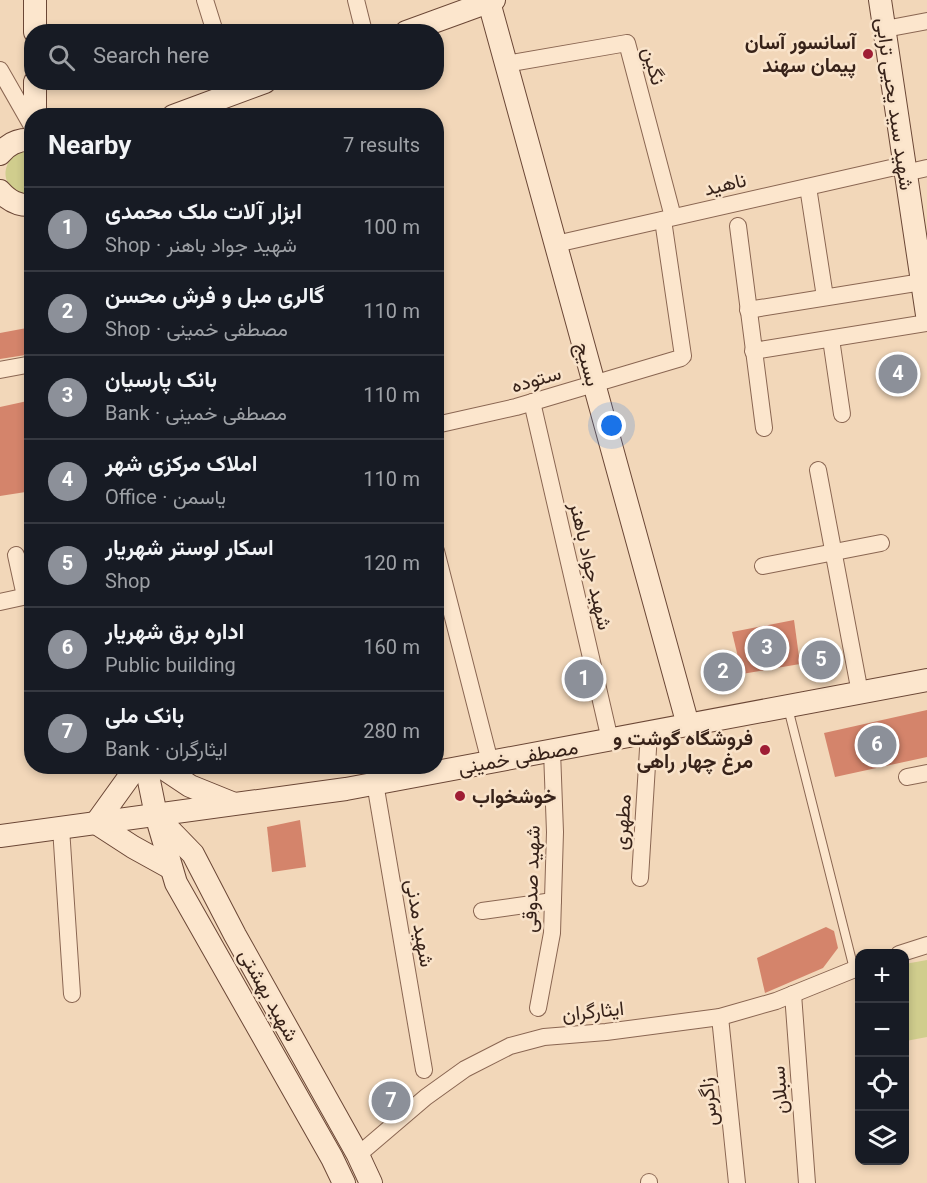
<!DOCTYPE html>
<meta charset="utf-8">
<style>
:root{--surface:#171b24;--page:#20242c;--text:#f1f3f6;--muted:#9ea1a6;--line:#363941;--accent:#8c9099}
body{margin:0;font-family:Georgia,Vazirmatn,serif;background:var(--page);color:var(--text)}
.controls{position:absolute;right:18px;bottom:18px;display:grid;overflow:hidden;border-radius:12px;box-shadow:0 3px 9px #0003}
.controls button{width:54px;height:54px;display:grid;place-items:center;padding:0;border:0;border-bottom:2px solid var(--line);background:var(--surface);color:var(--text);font:30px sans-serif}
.you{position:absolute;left:612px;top:426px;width:21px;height:21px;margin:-15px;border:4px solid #fff;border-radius:50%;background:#1a73e8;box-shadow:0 0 0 9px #1a73e833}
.badge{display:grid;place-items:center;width:39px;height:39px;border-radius:50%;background:var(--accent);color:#fff;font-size:20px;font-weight:700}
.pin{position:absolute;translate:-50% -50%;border:3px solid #fff;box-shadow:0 2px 6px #0006}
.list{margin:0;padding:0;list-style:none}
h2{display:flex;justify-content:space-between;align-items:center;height:78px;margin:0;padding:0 24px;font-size:26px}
h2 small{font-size:20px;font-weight:400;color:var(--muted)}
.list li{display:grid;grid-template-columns:39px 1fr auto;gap:18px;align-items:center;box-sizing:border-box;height:84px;padding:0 24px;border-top:2px solid var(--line)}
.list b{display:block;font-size:22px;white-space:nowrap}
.list p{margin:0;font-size:20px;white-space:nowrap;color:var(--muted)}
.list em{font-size:20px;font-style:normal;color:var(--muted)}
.icon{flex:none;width:33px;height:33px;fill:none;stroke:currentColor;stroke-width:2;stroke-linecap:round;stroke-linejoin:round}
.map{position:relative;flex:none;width:927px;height:1183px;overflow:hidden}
.search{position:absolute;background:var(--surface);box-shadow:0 3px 9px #0003;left:24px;top:24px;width:420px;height:66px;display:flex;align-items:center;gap:15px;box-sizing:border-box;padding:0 21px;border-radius:24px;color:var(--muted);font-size:22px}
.panel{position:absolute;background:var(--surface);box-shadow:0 3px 9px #0003;left:24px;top:108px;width:420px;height:666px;border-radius:24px}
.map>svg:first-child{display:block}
.green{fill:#d0cd8d}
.building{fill:#d4846b}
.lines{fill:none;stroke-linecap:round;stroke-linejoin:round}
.lane-casing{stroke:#8a6652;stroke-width:10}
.street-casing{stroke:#8a6652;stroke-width:18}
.secondary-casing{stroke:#6b4736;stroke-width:24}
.lane{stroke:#fce6cd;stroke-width:8}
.street{stroke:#fce6cd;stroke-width:16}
.secondary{stroke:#fce6cd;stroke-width:22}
.poi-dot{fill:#9f1d34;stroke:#f9e3ca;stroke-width:2}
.labels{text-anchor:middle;stroke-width:5;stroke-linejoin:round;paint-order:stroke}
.poi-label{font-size:20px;font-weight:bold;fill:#372219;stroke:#f9e3ca;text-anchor:end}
.street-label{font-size:20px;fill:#372219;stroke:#f9e3ca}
</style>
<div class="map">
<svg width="927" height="1183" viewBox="0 0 927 1183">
<rect width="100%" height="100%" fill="#f2d7b9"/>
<g class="green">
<path d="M22,150H31V196C27,196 20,196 17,194C14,192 12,189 10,186C0,173 8,157 22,150Z"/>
<path d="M927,960V1037L906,1041L904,1031L905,964Z"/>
</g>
<g class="building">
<path d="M32,327V354L0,359V333Z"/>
<path d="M32,400V491L0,496V407Z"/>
<path d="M794,620L800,664L742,674L732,632Z"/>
<path d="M927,710V757L835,777L824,733Z"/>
<path d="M300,820L306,867L272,872L267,827Z"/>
<path d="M826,927L834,931L838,948L823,968L765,993L757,958Z"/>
</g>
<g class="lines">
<defs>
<path id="lane" d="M788,708L854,969"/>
<g id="street">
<path d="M205,0L215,32"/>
<path d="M356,0L364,32"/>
<path d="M885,29L927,21"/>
<path d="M506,64L627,43L673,217"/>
<path d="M0,70L32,126"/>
<path d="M905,173L927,168"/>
<path d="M808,187L825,297"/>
<path d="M738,226L764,428"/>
<path d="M556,244L904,165"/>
<path d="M748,310L922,282"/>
<path d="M831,339L842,414"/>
<path d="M753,351L927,323"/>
<path d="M0,370L32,364"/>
<path d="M532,402L610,740"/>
<path d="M436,425L516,407L681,358L683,356L663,220"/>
<path d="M818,470L860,693"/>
<path d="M436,551L490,762"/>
<path d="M16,555L25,596"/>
<path d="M763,566L881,543"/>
<path d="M0,602L32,595"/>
<path d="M907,777L927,773"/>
<path d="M375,783L424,1070"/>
<path d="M61,828L72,994"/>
<path d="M640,878L649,733"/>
<path d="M482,911L553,901"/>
<path d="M899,954L927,945"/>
<path d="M793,994L807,1183"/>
<path d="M538,1008L552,933L555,832L552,751"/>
<path d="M720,1017L737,1183"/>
<path d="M358,1155L426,1097L465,1069L510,1046L544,1037L606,1032L720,1017L776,1001L860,967"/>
<path d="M649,1182V1183"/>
</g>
<g id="secondary">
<path d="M880,0L927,315"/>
<path d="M489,2L688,725"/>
<path d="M35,32V0"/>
<path d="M406,32L494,0"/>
<path d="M35,116V82"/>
<path d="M173,116L265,82"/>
<path d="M0,154C8,144 19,139 32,140"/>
<path d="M0,191C9,201 18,206 32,205"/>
<path d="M137,766L96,823L133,847L171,868"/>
<path d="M146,766L156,815L176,883L332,1158L344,1183"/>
<path d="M160,766L190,786L232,803"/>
<path d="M159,819L193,854L235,935L358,1155L371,1183"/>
<path d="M0,836L346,789L927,680"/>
</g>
</defs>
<use href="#lane" class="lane-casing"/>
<use href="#street" class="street-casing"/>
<use href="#secondary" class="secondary-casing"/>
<use href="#lane" class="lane"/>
<use href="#street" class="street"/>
<use href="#secondary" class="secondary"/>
</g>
<g class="poi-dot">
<circle cx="868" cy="54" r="6"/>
<circle cx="765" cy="750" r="6"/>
<circle cx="460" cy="796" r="6"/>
</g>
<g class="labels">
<g class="poi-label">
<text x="856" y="49">آسانسور آسان<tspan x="856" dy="23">پیمان سهند</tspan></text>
<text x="753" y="745">فروشگاه گوشت و<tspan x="753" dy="23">مرغ چهار راهی</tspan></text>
<text x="472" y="803" text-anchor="start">خوشخواب</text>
</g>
<g class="street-label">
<text transform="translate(654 66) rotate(75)" y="7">نگین</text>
<text transform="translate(895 104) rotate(82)" y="7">شهید سید یحیی ترابی</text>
<text transform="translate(725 184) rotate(-13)" y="7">ناهید</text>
<text transform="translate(588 364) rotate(75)" y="7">بسیج</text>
<text transform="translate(536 379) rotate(-16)" y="7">ستوده</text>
<text transform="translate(591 566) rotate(77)" y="7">شهید جواد باهنر</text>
<text transform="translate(518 757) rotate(-10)" y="7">مصطفی خمینی</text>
<text transform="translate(622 822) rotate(-86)" y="7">مطهری</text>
<text transform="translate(531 879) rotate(-88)" y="7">شهید صدوقی</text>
<text transform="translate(420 923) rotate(80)" y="7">شهید مدنی</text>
<text transform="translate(269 995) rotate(61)" y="7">شهید بهشتی</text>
<text transform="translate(593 1011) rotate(-6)" y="7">ایثارگران</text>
<text transform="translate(779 1090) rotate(-94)" y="7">سبلان</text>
<text transform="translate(708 1102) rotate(-96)" y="7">زاگرس</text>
</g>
</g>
</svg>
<div class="controls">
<button>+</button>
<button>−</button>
<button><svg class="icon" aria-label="locate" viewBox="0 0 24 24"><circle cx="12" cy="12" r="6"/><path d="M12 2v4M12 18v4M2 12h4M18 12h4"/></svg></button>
<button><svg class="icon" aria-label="layers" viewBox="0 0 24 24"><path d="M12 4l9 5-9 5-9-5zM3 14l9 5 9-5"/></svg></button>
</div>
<div class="you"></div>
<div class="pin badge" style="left:584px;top:679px">1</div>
<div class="pin badge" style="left:723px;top:672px">2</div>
<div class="pin badge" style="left:767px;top:648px">3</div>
<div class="pin badge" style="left:898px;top:374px">4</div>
<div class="pin badge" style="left:821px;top:660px">5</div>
<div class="pin badge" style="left:877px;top:745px">6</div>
<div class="pin badge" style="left:391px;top:1101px">7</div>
<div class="search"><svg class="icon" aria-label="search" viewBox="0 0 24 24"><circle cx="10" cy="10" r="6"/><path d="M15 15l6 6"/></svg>Search here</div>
<section class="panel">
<h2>Nearby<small>7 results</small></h2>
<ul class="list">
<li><span class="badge">1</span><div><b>ابزار آلات ملک محمدی</b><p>Shop · شهید جواد باهنر</p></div><em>100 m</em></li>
<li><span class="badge">2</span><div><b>گالری مبل و فرش محسن</b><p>Shop · مصطفی خمینی</p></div><em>110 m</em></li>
<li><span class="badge">3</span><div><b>بانک پارسیان</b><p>Bank · مصطفی خمینی</p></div><em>110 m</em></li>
<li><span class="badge">4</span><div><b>املاک مرکزی شهر</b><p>Office · یاسمن</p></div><em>110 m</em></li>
<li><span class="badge">5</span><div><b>اسکار لوستر شهریار</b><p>Shop</p></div><em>120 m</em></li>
<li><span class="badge">6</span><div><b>اداره برق شهریار</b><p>Public building</p></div><em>160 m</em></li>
<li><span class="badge">7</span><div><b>بانک ملی</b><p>Bank · ایثارگران</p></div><em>280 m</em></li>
</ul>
</section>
</div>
